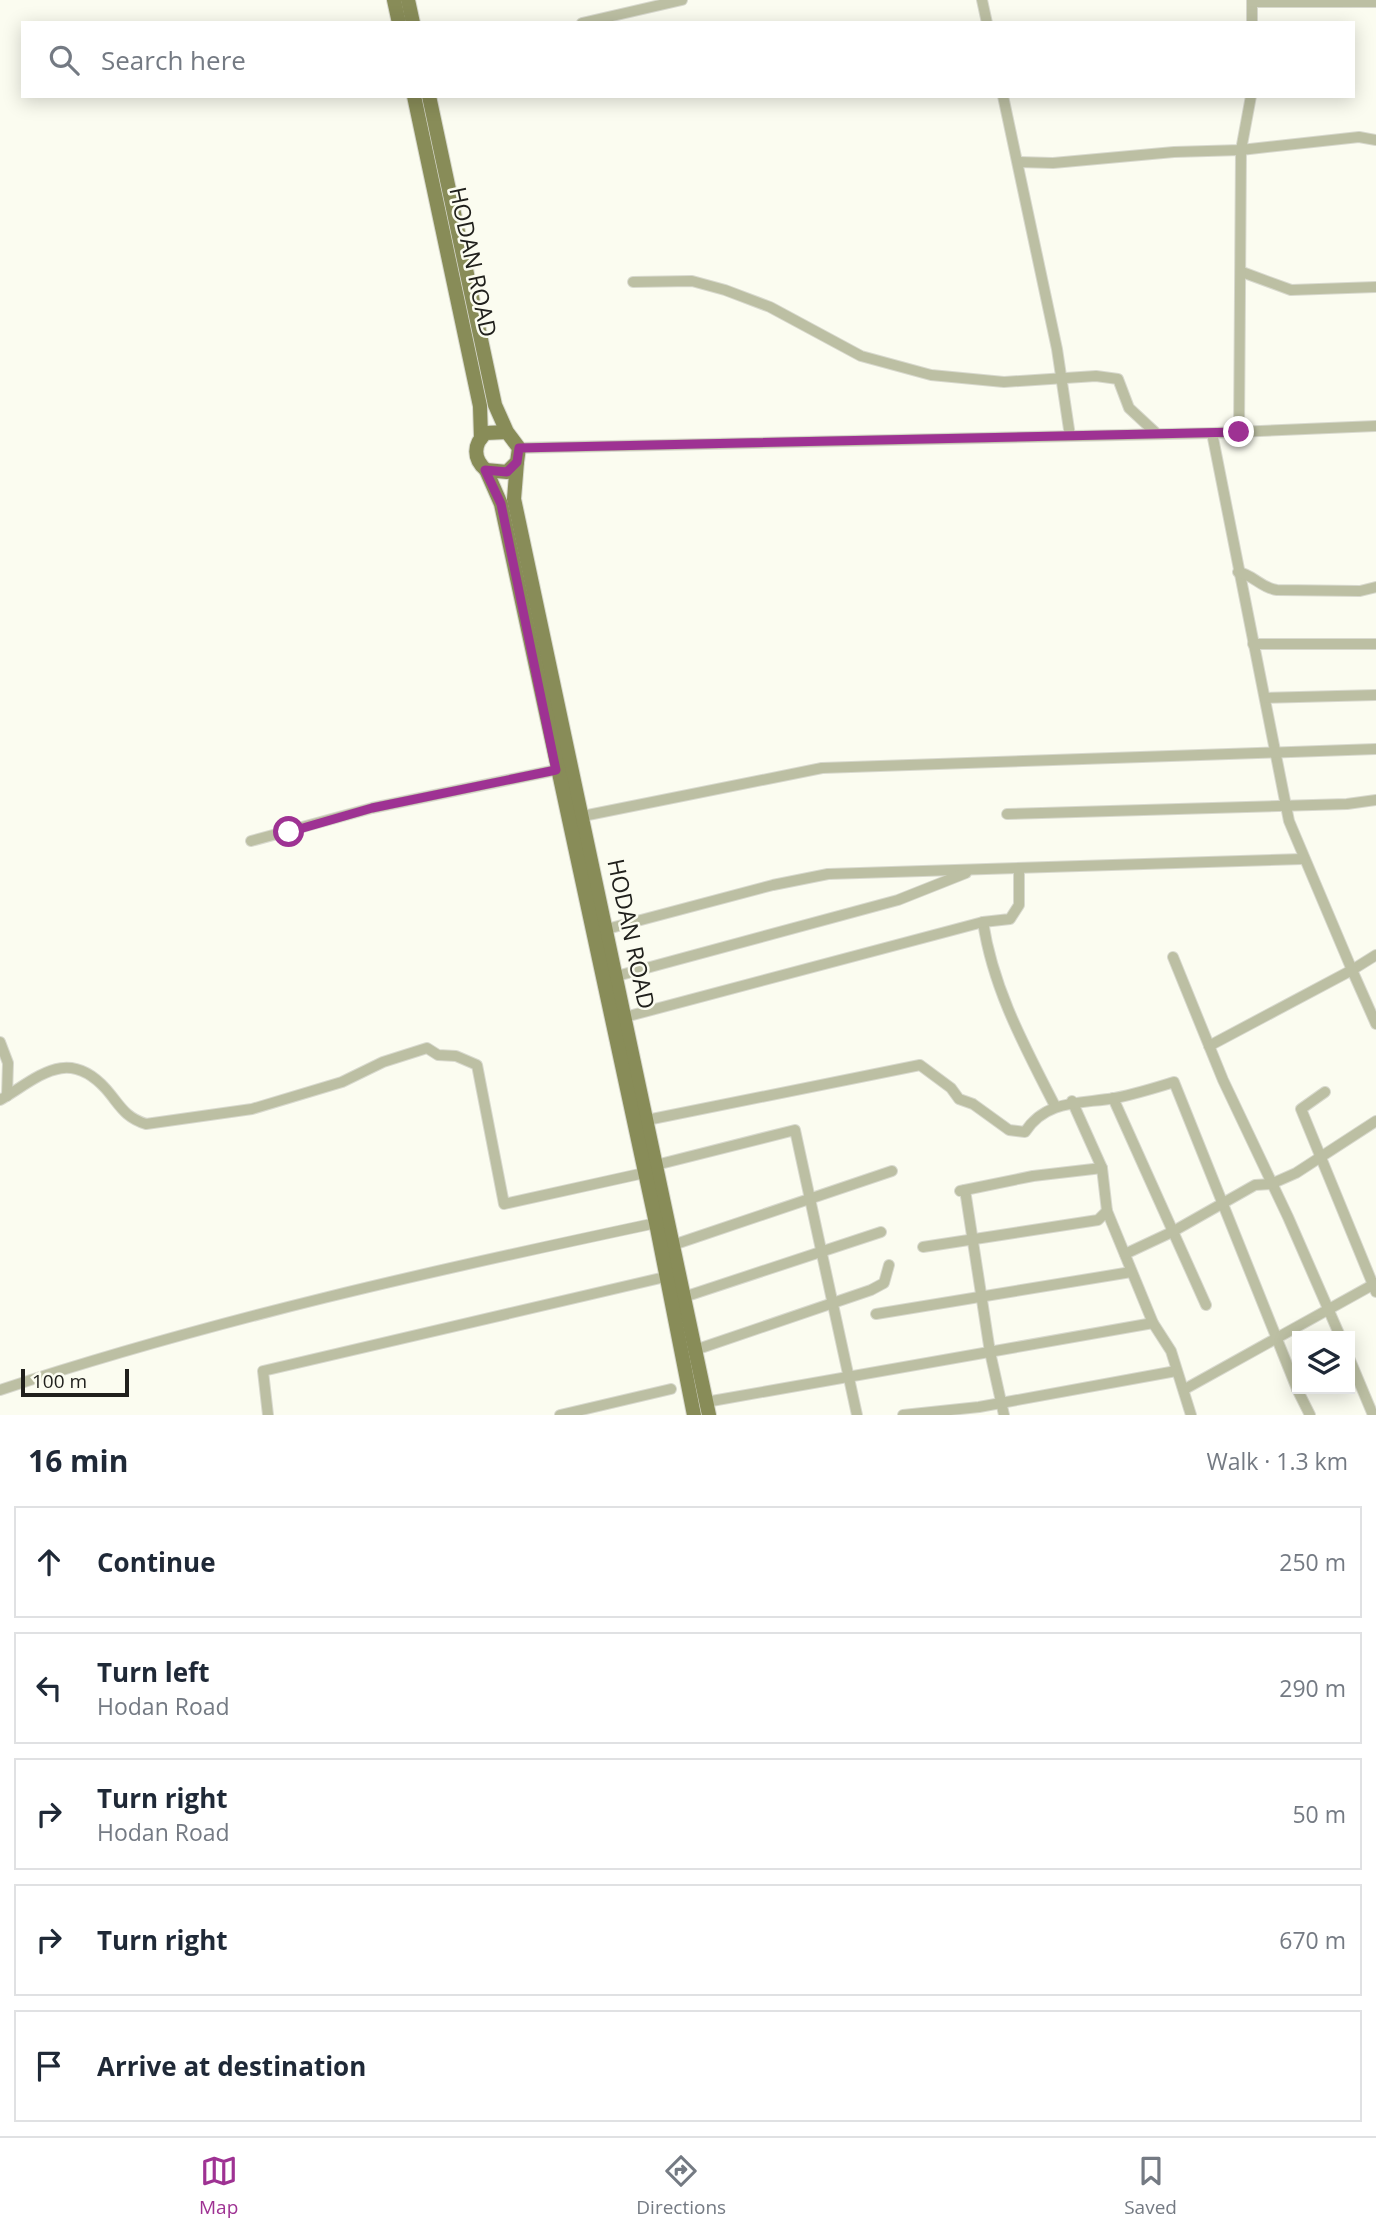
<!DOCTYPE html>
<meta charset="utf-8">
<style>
:root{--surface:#fff;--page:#f6f6f7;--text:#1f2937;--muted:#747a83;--line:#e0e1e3;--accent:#9e3293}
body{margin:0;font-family:"Open Sans",sans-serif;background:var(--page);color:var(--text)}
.controls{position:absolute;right:21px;bottom:21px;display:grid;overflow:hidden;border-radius:0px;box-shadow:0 4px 18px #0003}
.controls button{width:63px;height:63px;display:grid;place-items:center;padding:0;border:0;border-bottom:2px solid var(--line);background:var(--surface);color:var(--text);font:35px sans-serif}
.scale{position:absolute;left:21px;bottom:18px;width:108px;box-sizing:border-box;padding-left:7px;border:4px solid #20201c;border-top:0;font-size:19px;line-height:24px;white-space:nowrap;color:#20201c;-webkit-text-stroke:5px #fbfcf0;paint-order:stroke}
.stop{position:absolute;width:21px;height:21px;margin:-16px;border:5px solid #9e3293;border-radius:50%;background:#fff}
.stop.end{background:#9e3293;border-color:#fff;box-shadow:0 2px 7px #0008}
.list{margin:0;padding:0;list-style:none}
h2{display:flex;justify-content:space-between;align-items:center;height:91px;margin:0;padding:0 28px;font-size:30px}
h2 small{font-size:23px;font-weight:400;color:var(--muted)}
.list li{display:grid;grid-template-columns:46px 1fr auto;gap:21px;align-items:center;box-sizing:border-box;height:112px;margin:0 14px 14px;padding:0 14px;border:2px solid var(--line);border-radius:0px}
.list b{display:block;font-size:26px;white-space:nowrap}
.list p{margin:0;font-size:23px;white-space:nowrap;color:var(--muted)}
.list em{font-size:23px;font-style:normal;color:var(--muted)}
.icon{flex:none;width:38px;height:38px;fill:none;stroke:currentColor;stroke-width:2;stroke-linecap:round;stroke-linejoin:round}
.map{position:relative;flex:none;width:1376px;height:1415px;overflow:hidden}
.search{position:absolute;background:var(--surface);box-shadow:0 4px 18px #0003;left:21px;right:21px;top:21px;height:77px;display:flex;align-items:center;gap:18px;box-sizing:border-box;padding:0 24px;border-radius:0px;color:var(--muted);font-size:26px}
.sheet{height:721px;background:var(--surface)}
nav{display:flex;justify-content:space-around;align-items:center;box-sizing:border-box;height:98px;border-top:2px solid var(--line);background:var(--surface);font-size:19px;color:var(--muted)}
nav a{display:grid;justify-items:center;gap:4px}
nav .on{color:var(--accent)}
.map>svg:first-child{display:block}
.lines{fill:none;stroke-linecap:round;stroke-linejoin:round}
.minor-casing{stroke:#d8d9ce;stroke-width:12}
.major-casing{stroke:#d8d9ce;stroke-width:16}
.minor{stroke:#bcbfa3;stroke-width:10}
.major{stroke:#888c58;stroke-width:14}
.route{stroke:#9e3293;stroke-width:9}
.labels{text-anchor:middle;stroke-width:5;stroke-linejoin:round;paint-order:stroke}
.street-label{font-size:23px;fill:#20201c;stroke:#fbfcf0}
</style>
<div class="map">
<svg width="1376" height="1415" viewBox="0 0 1376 1415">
<rect width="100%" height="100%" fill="#fbfcf0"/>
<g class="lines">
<defs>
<g id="minor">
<path d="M982,0L987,23"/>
<path d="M1252,0V23"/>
<path d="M1252,2H1376"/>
<path d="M582,23L682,0"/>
<path d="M1003,96L1057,349L1070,436"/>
<path d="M1018,162L1053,163L1174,152L1241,150L1359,137L1376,140"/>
<path d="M1242,272L1291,290L1376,287"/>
<path d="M633,282L692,281L725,290L770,307L861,356L931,375L1004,382L1096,376L1118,379L1129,408L1157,434"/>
<path d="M1239,432L1241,150L1251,96"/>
<path d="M1212,433L1289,821L1352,970L1376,955"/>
<path d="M519,448L1212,433L1376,426"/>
<path d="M1238,572C1254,575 1261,588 1277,590L1360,591L1376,587"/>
<path d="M1253,644H1376"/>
<path d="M1265,698L1376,695"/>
<path d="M1007,814L1347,804L1376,800"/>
<path d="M583,816L822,768L1376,749"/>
<path d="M251,841L372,808L556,770"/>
<path d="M983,922C993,989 1025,1047 1055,1106"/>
<path d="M607,929L773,885L828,874L1303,859"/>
<path d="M1173,957L1223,1080L1288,1217L1340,1336"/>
<path d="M617,976L898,900L966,873"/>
<path d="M625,1017L983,922L1010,919L1019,905V869"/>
<path d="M0,1042L8,1063L7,1096"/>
<path d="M1209,1046L1352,970L1376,1024"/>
<path d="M1325,1092L1301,1109L1376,1292"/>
<path d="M1113,1098L1206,1305"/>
<path d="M0,1100C38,1078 67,1046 106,1089C120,1105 124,1117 146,1124L252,1109L342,1082L383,1062L427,1048L438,1055L456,1056L477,1065L504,1204L644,1173"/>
<path d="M1072,1101L1102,1168L1107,1211L1153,1323L1171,1351L1191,1415"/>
<path d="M647,1120L920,1065L951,1088L959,1099L973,1104L1009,1130L1025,1132C1046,1099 1081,1104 1115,1098C1135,1094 1155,1088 1174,1082L1297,1389"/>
<path d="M656,1165L795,1130L857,1415"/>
<path d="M965,1190L990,1352L1004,1415"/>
<path d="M960,1191L1033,1176L1102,1168"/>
<path d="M673,1245L892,1171"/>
<path d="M923,1247L1098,1220L1107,1211"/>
<path d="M1125,1254L1172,1232L1255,1185L1271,1184L1296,1173L1376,1121"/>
<path d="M684,1297L881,1232"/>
<path d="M876,1314L1131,1272"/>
<path d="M695,1350L871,1290L884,1283L889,1265"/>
<path d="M1350,1360L1373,1415"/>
<path d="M1185,1389L1376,1283"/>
<path d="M1297,1389L1310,1415"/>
<path d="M0,1390C215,1319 435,1270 656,1223"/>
<path d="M706,1402L1153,1323"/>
<path d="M268,1415L263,1371L665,1277"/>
<path d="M560,1415L671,1389"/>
<path d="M903,1415L979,1407L1176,1371"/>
</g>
<g id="major">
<path d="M394,0L399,23"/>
<path d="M408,0L413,23"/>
<path d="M414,96L480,406L481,438"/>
<path d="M429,96L495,405L507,432L519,448L517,462L507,472L486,470C473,459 473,444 486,433L507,432"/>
<path d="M517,462L514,499L709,1415"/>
<path d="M486,470L501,504L656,1223L694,1415"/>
</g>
</defs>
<use href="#minor" class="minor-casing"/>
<use href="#major" class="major-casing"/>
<use href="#minor" class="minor"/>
<use href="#major" class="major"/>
</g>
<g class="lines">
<path class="route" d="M289,832L372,808L556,770L501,504L485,470L507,472L517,462L519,448L1239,432"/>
</g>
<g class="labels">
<g class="street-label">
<text transform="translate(473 262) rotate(78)" y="8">HODAN ROAD</text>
<text transform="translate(631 934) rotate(78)" y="8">HODAN ROAD</text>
</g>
</g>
</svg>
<div class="controls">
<button><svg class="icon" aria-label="layers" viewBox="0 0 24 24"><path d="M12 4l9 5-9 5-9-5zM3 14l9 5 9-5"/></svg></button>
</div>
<div class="scale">100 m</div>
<div class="stop" style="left:289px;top:832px"></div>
<div class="stop end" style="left:1239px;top:432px"></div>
<div class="search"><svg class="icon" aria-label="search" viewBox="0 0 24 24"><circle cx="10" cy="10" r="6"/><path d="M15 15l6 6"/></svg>Search here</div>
</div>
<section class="sheet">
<h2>16 min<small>Walk · 1.3 km</small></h2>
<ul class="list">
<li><svg class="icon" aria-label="ahead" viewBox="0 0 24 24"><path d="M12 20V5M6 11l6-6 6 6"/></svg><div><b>Continue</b></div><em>250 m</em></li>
<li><svg class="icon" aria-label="left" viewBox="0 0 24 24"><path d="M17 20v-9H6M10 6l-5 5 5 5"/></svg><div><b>Turn left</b><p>Hodan Road</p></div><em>290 m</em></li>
<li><svg class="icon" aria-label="right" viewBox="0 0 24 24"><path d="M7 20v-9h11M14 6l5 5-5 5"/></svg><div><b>Turn right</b><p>Hodan Road</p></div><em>50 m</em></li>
<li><svg class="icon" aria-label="right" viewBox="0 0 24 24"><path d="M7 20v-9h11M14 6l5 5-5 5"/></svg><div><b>Turn right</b></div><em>670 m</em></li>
<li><svg class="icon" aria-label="arrive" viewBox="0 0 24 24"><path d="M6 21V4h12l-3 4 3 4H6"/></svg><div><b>Arrive at destination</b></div></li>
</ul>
</section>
<nav>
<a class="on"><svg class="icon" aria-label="map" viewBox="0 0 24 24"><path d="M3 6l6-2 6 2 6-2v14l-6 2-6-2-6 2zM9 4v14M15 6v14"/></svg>Map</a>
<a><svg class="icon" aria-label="directions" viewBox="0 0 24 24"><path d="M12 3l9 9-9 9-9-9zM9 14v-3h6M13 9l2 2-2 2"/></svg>Directions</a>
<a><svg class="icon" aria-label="saved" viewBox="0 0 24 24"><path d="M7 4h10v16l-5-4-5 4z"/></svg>Saved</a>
</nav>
